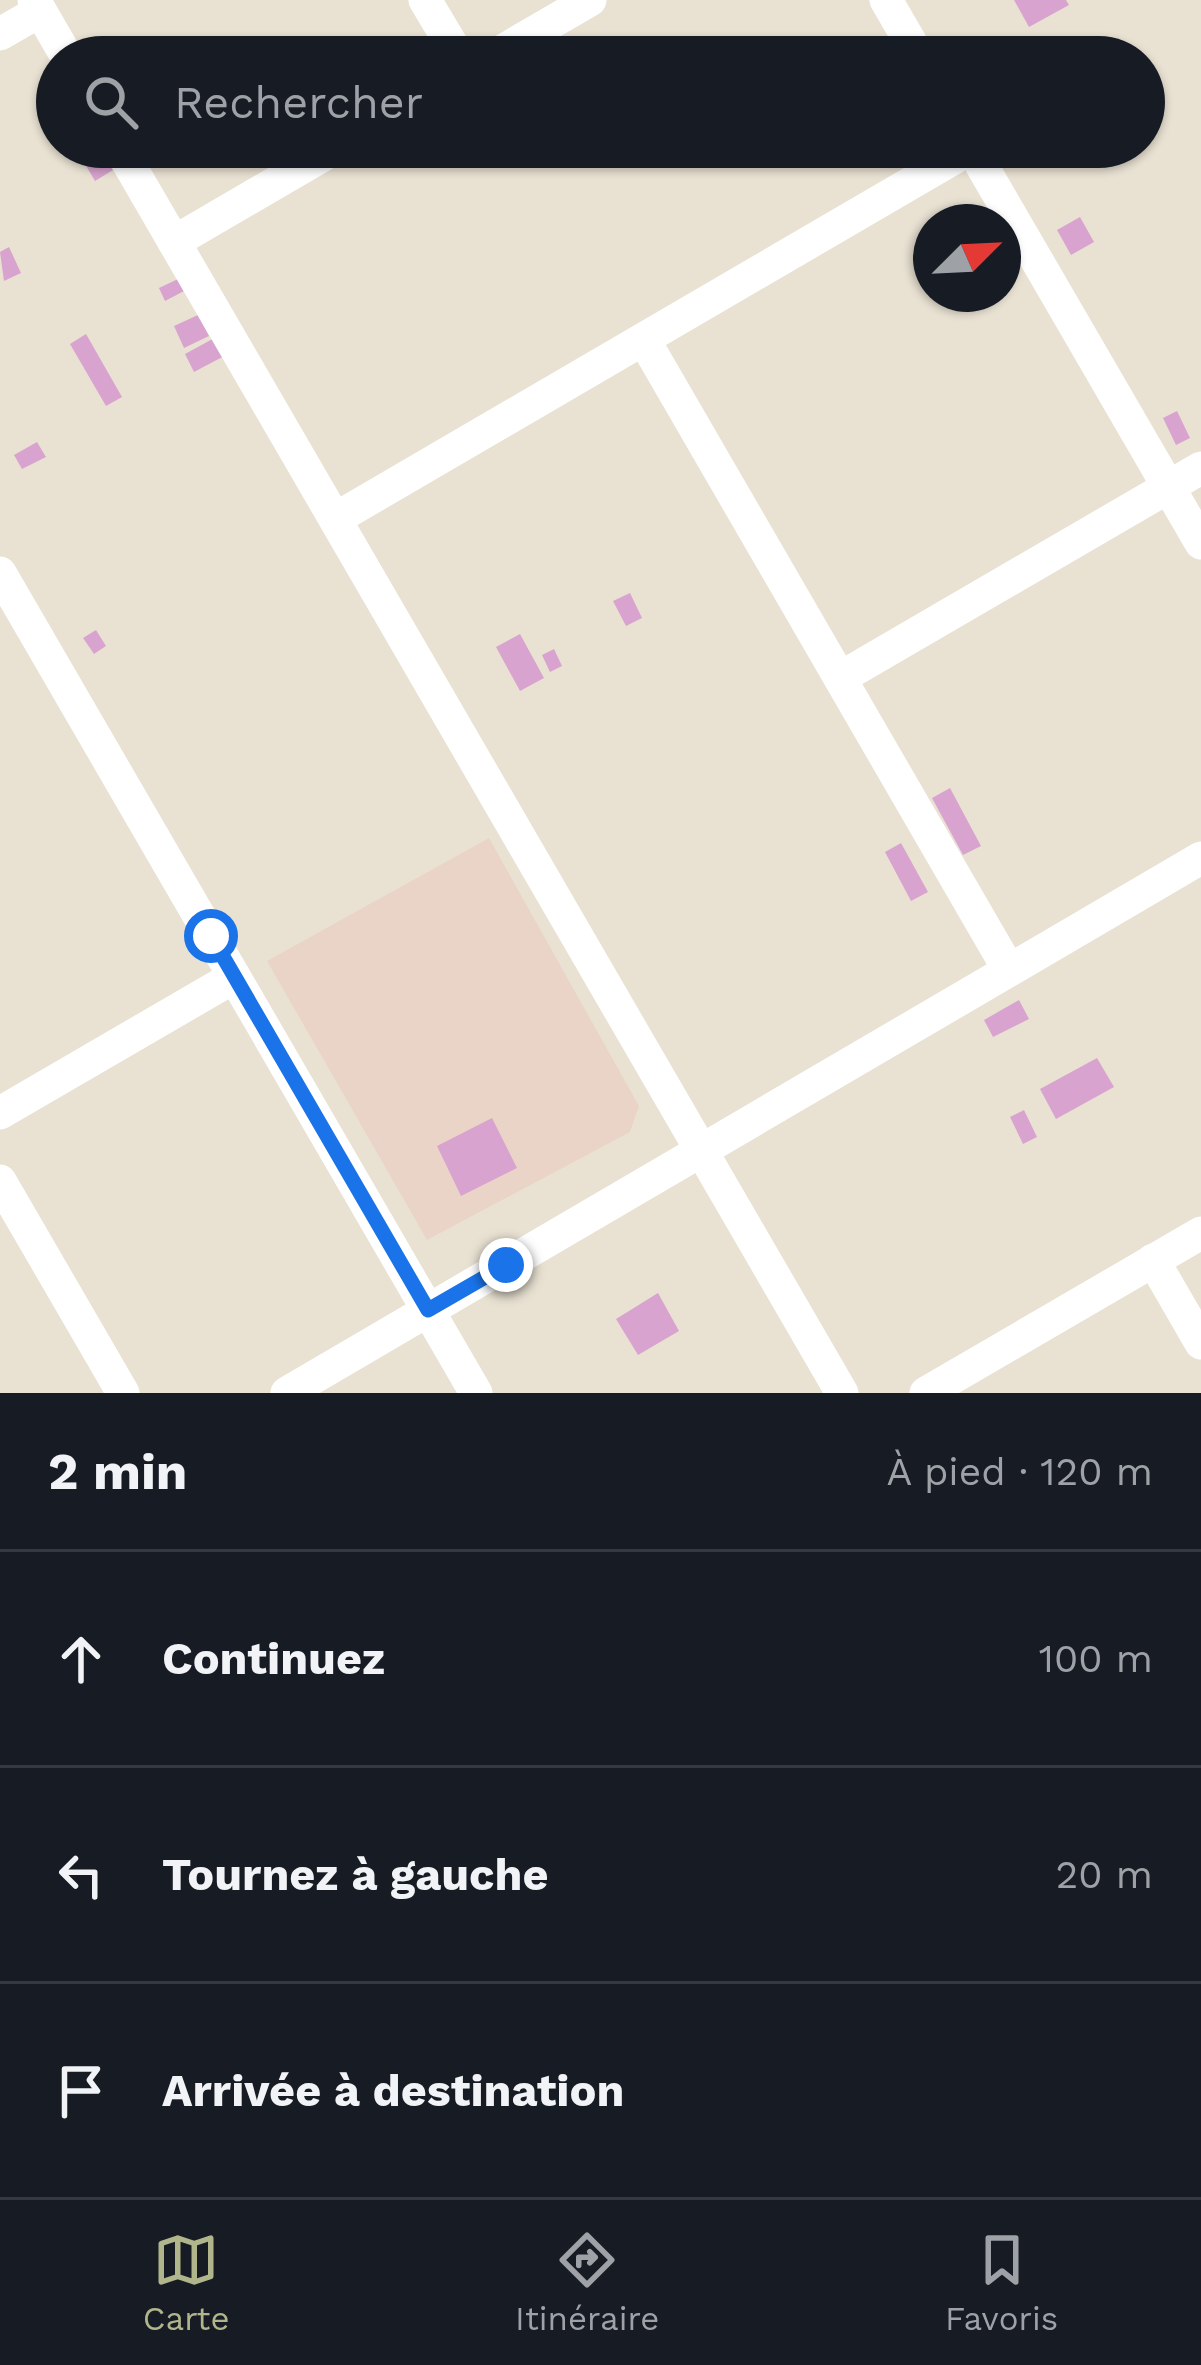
<!DOCTYPE html>
<html lang="fr">
<meta charset="utf-8">
<style>
:root{--surface:#171b24;--page:#20242c;--text:#f1f3f6;--muted:#9ea1a6;--line:#363941;--accent:#b0b58c}
body{margin:0;font-family:"Work Sans",sans-serif;background:var(--page);color:var(--text)}
.compass{position:absolute;left:913px;top:204px;width:108px;height:108px;border-radius:50%;background:var(--surface);box-shadow:0 3px 9px #0004;rotate:66deg}
.stop{position:absolute;width:36px;height:36px;margin:-27px;border:9px solid #1a73e8;border-radius:50%;background:#fff}
.stop.end{background:#1a73e8;border-color:#fff;box-shadow:0 3px 12px #0008}
.list{margin:0;padding:0;list-style:none}
h2{display:flex;justify-content:space-between;align-items:center;height:156px;margin:0;padding:0 48px;font-size:51px}
h2 small{font-size:39px;font-weight:400;color:var(--muted)}
.list li{display:grid;grid-template-columns:78px 1fr auto;gap:36px;align-items:center;box-sizing:border-box;height:216px;padding:0 48px;border-top:3px solid var(--line)}
.list b{display:block;font-size:45px;white-space:nowrap}
.list em{font-size:39px;font-style:normal;color:var(--muted)}
.icon{flex:none;width:66px;height:66px;fill:none;stroke:currentColor;stroke-width:2;stroke-linecap:round;stroke-linejoin:round}
.map{position:relative;flex:none;width:1201px;height:1393px;overflow:hidden}
.search{position:absolute;background:var(--surface);box-shadow:0 3px 9px #0004;left:36px;right:36px;top:36px;height:132px;display:flex;align-items:center;gap:30px;box-sizing:border-box;padding:0 42px;border-radius:66px;color:var(--muted);font-size:45px}
.sheet{height:804px;background:var(--surface)}
nav{display:flex;justify-content:space-around;align-items:center;box-sizing:border-box;height:168px;border-top:3px solid var(--line);background:var(--surface);font-size:33px;color:var(--muted)}
nav a{display:grid;justify-items:center;gap:6px}
nav .on{color:var(--accent)}
.map>svg:first-child{display:block}
.education{fill:#ead4c7}
.building{fill:#d9a3cf}
.lines{fill:none;stroke-linecap:round;stroke-linejoin:round}
.minor{stroke:#fff;stroke-width:33}
.route{stroke:#1a73e8;stroke-width:15}
</style>
<div class="map">
<svg width="1201" height="1393" viewBox="0 0 1201 1393">
<rect width="100%" height="100%" fill="#e9e2d3"/>
<path class="education" d="M489,838L639,1106L630,1132L427,1240L267,961Z"/>
<g class="building">
<path d="M1014,0H1066L1069,5L1029,27Z"/>
<path d="M82,147H99L113,170L95,181L78,152Z"/>
<path d="M1080,217L1094,242L1071,255L1057,230Z"/>
<path d="M9,247L21,273L4,281L0,252Z"/>
<path d="M178,279L184,291L165,301L159,288Z"/>
<path d="M198,315L209,336L184,348L174,326Z"/>
<path d="M86,334L122,397L106,406L70,344Z"/>
<path d="M218,336L228,354L194,372L185,354Z"/>
<path d="M1177,411L1190,438L1176,445L1163,418Z"/>
<path d="M37,442L46,457L22,469L14,455Z"/>
<path d="M630,593L642,618L626,626L613,601Z"/>
<path d="M96,630L106,646L94,654L83,638Z"/>
<path d="M520,634L544,678L520,691L496,647Z"/>
<path d="M554,649L562,666L550,672L542,655Z"/>
<path d="M950,788L981,846L963,855L932,798Z"/>
<path d="M901,843L928,892L911,901L885,852Z"/>
<path d="M1019,1000L1029,1019L993,1037L984,1020Z"/>
<path d="M1097,1058L1114,1087L1056,1119L1040,1089Z"/>
<path d="M1024,1110L1037,1137L1023,1144L1010,1117Z"/>
<path d="M492,1118L517,1168L461,1196L437,1146Z"/>
<path d="M658,1293L679,1331L638,1355L616,1319Z"/>
</g>
<g class="lines">
<g class="minor">
<path d="M34,0L67,57"/>
<path d="M425,0L459,57"/>
<path d="M886,0L919,57"/>
<path d="M0,34L40,11"/>
<path d="M492,57L590,0"/>
<path d="M119,147L842,1393"/>
<path d="M971,147L1201,543"/>
<path d="M174,242L337,147"/>
<path d="M644,340L1009,970"/>
<path d="M335,519L971,148"/>
<path d="M0,573L476,1393"/>
<path d="M840,678L1201,468"/>
<path d="M0,1113L234,977"/>
<path d="M0,1181L123,1393"/>
<path d="M1153,1260L1201,1343"/>
<path d="M287,1393L1201,858"/>
<path d="M926,1393L1201,1233"/>
</g>
</g>
<g class="lines">
<path class="route" d="M211,936L428,1310L506,1265"/>
</g>
</svg>
<svg class="compass" viewBox="-18 -18 36 36"><path d="M0-13l5 13h-10z" fill="#e53935"/><path d="M0 13l5-13h-10z" fill="#9ea1a6"/></svg>
<div class="stop" style="left:211px;top:936px"></div>
<div class="stop end" style="left:506px;top:1265px"></div>
<div class="search"><svg class="icon" aria-label="search" viewBox="0 0 24 24"><circle cx="10" cy="10" r="6"/><path d="M15 15l6 6"/></svg>Rechercher</div>
</div>
<section class="sheet">
<h2>2 min<small>À pied · 120 m</small></h2>
<ul class="list">
<li><svg class="icon" aria-label="ahead" viewBox="0 0 24 24"><path d="M12 20V5M6 11l6-6 6 6"/></svg><div><b>Continuez</b></div><em>100 m</em></li>
<li><svg class="icon" aria-label="left" viewBox="0 0 24 24"><path d="M17 20v-9H6M10 6l-5 5 5 5"/></svg><div><b>Tournez à gauche</b></div><em>20 m</em></li>
<li><svg class="icon" aria-label="arrive" viewBox="0 0 24 24"><path d="M6 21V4h12l-3 4 3 4H6"/></svg><div><b>Arrivée à destination</b></div></li>
</ul>
</section>
<nav>
<a class="on"><svg class="icon" aria-label="map" viewBox="0 0 24 24"><path d="M3 6l6-2 6 2 6-2v14l-6 2-6-2-6 2zM9 4v14M15 6v14"/></svg>Carte</a>
<a><svg class="icon" aria-label="directions" viewBox="0 0 24 24"><path d="M12 3l9 9-9 9-9-9zM9 14v-3h6M13 9l2 2-2 2"/></svg>Itinéraire</a>
<a><svg class="icon" aria-label="saved" viewBox="0 0 24 24"><path d="M7 4h10v16l-5-4-5 4z"/></svg>Favoris</a>
</nav>
